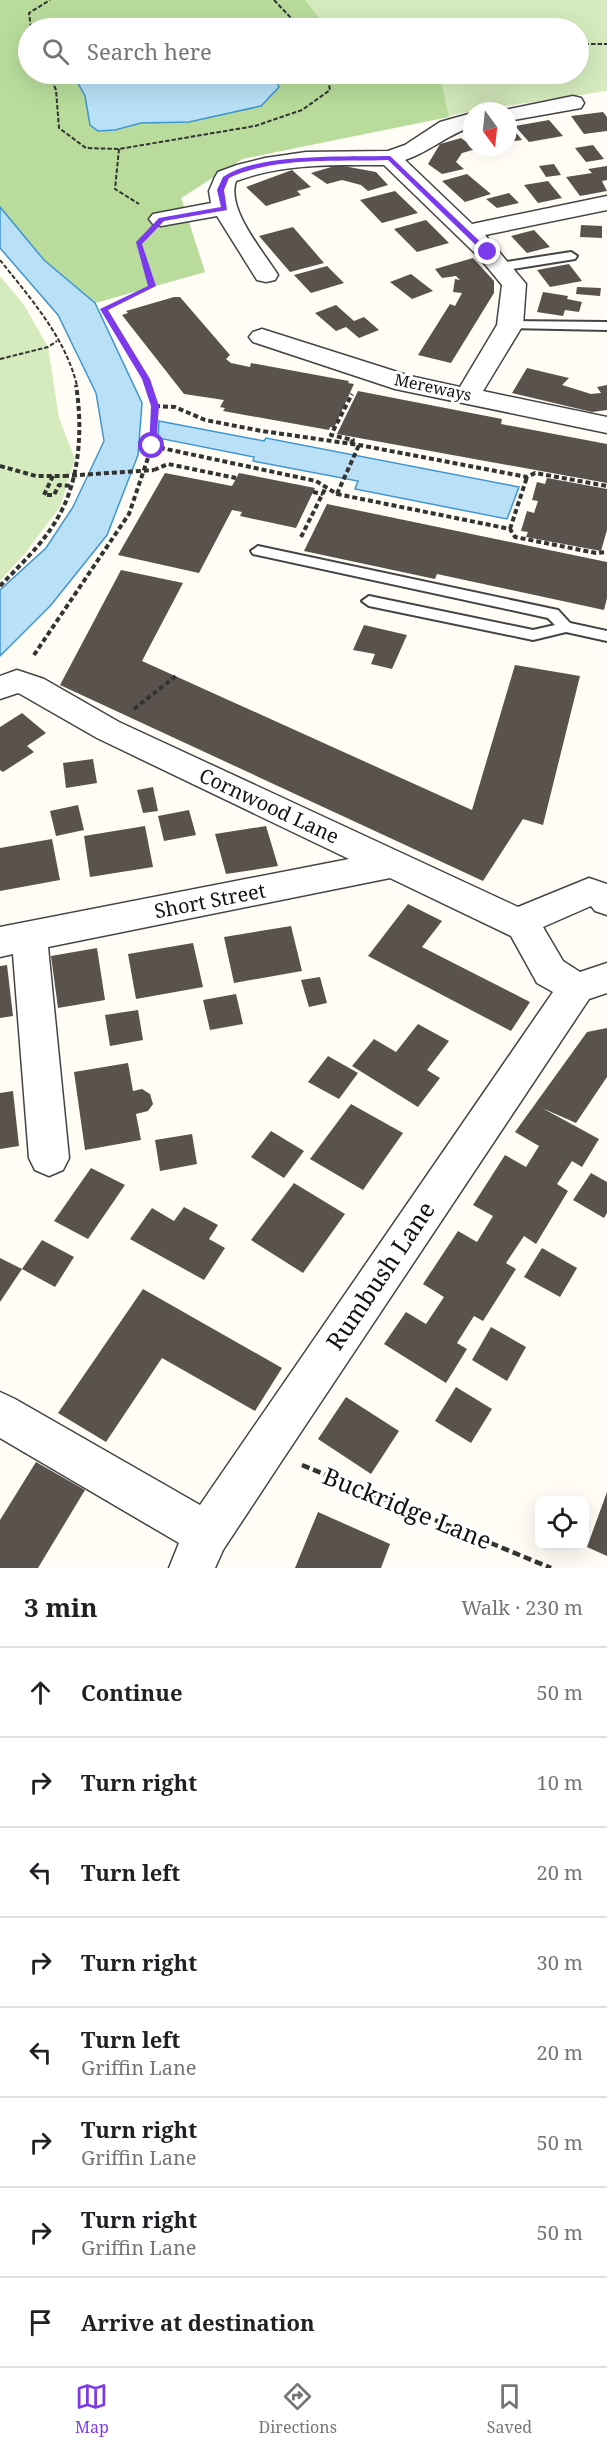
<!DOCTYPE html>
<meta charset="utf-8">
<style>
:root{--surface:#fff;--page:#f6f6f6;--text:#202124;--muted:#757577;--line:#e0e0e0;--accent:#7c3aed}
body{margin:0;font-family:"Noto Serif",serif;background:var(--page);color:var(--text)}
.controls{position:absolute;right:18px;bottom:18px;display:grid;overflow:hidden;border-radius:12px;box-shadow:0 6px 24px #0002}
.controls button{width:54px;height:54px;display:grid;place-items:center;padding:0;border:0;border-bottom:2px solid var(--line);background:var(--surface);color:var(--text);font:30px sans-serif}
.compass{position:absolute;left:463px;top:102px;width:54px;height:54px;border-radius:50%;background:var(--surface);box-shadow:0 6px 24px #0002;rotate:165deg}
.stop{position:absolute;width:18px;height:18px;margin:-14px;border:4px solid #7c3aed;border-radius:50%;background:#fff}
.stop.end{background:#7c3aed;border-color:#fff;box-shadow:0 2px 6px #0008}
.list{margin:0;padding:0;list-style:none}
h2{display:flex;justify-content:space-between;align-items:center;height:78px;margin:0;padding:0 24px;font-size:26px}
h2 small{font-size:20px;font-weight:400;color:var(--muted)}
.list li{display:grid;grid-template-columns:39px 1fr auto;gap:18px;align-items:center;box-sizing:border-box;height:90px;padding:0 24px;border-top:2px solid var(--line)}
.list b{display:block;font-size:22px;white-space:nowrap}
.list p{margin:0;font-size:20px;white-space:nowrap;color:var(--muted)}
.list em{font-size:20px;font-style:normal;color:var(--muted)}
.icon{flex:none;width:33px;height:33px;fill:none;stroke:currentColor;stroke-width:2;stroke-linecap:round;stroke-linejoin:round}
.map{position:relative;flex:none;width:607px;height:1568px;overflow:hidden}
.search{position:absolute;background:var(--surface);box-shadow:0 6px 24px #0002;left:18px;right:18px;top:18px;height:66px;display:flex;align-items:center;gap:15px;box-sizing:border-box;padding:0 21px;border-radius:33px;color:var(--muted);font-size:22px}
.sheet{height:798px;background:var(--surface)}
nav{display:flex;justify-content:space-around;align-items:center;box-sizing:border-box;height:84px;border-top:2px solid var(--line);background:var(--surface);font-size:16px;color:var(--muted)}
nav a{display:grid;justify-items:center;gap:3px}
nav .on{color:var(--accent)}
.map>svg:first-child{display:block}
.green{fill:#d5ebbd;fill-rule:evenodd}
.forest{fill:#b9dc9c}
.water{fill:#b9e0f7;stroke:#3f96cf;stroke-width:1.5}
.building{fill:#5a524d}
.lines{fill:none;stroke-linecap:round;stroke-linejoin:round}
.service-casing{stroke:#444;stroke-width:4}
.minor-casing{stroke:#444;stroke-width:3}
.path-far2{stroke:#333;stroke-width:2;stroke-dasharray:4.5 2;stroke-linecap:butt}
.path-far1{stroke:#333;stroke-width:4;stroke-dasharray:5 3;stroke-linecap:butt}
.path{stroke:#333;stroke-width:4.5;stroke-dasharray:8 4;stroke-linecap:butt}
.service{fill:#fff;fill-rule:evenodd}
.minor{fill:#fff;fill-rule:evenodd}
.path-bridge{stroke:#333;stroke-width:4;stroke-dasharray:5 3;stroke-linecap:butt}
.route{fill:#7c3aed}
.labels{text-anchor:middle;stroke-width:6;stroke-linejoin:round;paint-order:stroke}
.far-street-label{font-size:16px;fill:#111;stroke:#fff}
.street-label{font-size:20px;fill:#111;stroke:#fff}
.near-street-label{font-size:24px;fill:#111;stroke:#fff}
</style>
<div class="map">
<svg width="607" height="1568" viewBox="0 0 607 1568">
<rect width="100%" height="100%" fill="#fffdf5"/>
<g class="green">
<path d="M0,0H607V91L472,111L242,159L181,198L205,272L95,303L44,260L0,211ZM28,28H578V74H28Z"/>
<path d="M0,276L24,305L48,347L59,418L75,459L60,507L26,552L0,581Z"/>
</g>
<path class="forest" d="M0,0H305L327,28H28V74H439L449,117L242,159L181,198L205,272L95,303L44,260L0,207Z"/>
<g class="water">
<path d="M73,74H273L279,87L261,106L189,122L141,123L115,130L98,131L90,125L85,96Z"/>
<path d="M0,207L44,260L95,303L142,403L138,455L107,535L51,605L0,656V590L46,548L73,507L104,441L96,393L58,315L0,248Z"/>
<path d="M159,421L264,441L266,438L519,487L507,519L355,489L358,481L253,461L254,457L158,438Z"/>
</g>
<g class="building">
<path d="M603,112L607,117V131L584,134L571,116Z"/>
<path d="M549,120L563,136L529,142L515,126Z"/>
<path d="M510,125L522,140L508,142V126Z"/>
<path d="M461,138L476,149L462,153L456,162L464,169L442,174L428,164L440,144Z"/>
<path d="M593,145L604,159L586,162L575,148Z"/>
<path d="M554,164L561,175L546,177L539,166Z"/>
<path d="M338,165L376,172L388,185L368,191L361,185L342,180L327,184L311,173Z"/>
<path d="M607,166V180L602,181L607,191L580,196L566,177L592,173L588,169Z"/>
<path d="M292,170L311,187L297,191L301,195L266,206L246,187Z"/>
<path d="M467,174L491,194L465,202L442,181Z"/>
<path d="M548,181L562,198L538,203L524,185Z"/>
<path d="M395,191L418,213L382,223L360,200Z"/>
<path d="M509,193L519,203L497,208L486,199Z"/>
<path d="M426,220L449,243L417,252L394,229Z"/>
<path d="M581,225L602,226V238L580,237Z"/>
<path d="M293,227L324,263L290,272L259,236Z"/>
<path d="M534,230L550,247L527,253L511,236Z"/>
<path d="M473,258L494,281V293L451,363L418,355L450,304L455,306L462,293L453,292L455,279L460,280L456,276L442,278L435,269Z"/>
<path d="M569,264L582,281L550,287L537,270Z"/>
<path d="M327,266L344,283L311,293L294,275Z"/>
<path d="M411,274L433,291L412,299L390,282Z"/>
<path d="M577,287L601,288L600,296L576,294Z"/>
<path d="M543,292L568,296L567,299L582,302L579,312L565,310L563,316L537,312Z"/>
<path d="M174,297H180L230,355L226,359L231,363L250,367L251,363L349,381L348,383L354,384L334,428L330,427L329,430L223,411L225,408L220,407L224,400L184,394L122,315L128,313L126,311Z"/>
<path d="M336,305L354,321L364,317L379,330L359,338L346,327L336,331L315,313Z"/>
<path d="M527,368L569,378L562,385L591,394L601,393L597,387L607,385V410L592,412L512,393Z"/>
<path d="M358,391L502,419L501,424L607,444V483L337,434Z"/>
<path d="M165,473L232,486L239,473L315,488L296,528L240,516L242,512L232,510L199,573L118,555Z"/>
<path d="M547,478L607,489V530L601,551L526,537L528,532L521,531L527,511L534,513L538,501L532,500L537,482L545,484Z"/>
<path d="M327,504L607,562V598L604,610L437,574L435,579L304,551Z"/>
<path d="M121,570L183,583L142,661L472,810L515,665L580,676L543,825L523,819L483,881L60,685Z"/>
<path d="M364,625L407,635L392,669L371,664L375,654L353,650Z"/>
<path d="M22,713L46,733L27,746L34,752L3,772L0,770V727Z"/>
<path d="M93,759L97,783L66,788L63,763Z"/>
<path d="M153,787L158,811L143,813L137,790Z"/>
<path d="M78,805L84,830L56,836L50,811Z"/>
<path d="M189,810L196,835L164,841L158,816Z"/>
<path d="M145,826L153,867L90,877L84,836Z"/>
<path d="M266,826L278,866L226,874L215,834Z"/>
<path d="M52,839L60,880L0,891V848Z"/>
<path d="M408,904L442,921L422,947L530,1002L511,1031L368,956Z"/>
<path d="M291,926L302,971L234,983L224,937Z"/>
<path d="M193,943L203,987L136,999L128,954Z"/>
<path d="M97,948L105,1000L58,1008L51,956Z"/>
<path d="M7,965L13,1016L0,1018V966Z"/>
<path d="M320,977L327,1003L309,1007L301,980Z"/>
<path d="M236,994L243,1024L210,1030L203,1000Z"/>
<path d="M138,1010L143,1040L110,1046L105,1015Z"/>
<path d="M418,1024L449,1041L427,1070L440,1078L418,1107L352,1066L374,1039L396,1052Z"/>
<path d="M607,1028V1077L576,1123L542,1108L599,1139L582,1167L572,1161L557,1184L568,1191L536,1244L524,1236L506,1263L516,1269L483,1321L474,1316L457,1343L467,1349L446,1383L384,1344L406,1312L426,1324L444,1297L423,1284L458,1231L477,1242L493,1216L473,1205L505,1155L526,1167L539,1146L515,1132L587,1032Z"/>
<path d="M328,1056L358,1073L339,1099L308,1082Z"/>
<path d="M128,1063L133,1091L142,1089L150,1094L153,1104L148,1111L136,1114L141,1140L85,1150L74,1072Z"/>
<path d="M13,1091L19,1146L0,1149V1093Z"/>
<path d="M351,1104L403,1133L363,1190L310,1159Z"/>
<path d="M271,1131L304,1151L284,1178L251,1157Z"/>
<path d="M192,1134L197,1164L160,1171L155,1140Z"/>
<path d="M91,1168L125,1185L88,1239L54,1221Z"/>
<path d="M591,1173L607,1182V1213L604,1218L573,1200Z"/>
<path d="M294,1183L345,1214L303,1273L251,1240Z"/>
<path d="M184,1207L218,1225L209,1239L225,1248L204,1280L130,1239L152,1208L174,1221Z"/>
<path d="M42,1240L74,1257L55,1287L22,1269Z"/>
<path d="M542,1248L577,1268L560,1297L524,1277Z"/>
<path d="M0,1258L22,1269L0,1302Z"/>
<path d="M143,1289L282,1368L255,1411L162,1358L106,1442L58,1413Z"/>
<path d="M491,1327L526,1347L507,1381L472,1360Z"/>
<path d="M456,1387L492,1409L471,1443L435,1421Z"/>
<path d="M346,1397L399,1431L371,1474L318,1439Z"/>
<path d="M36,1462L85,1490L38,1568H0V1520Z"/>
<path d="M607,1492V1556L587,1547Z"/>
<path d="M318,1512L390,1544L381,1568H295Z"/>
</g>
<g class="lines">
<defs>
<g id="service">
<path d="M571,252L577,256L575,259L500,271L494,267L500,263Z"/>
<path d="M510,321L607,322V330L506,328L504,325L506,322Z"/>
<path d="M258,546L553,609L558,610L570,623L607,631V641L566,632L533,640L369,606L362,601L369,596L533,630L555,625L548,618L253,554L251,551Z"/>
</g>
<g id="minor">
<path d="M573,96L581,98L584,103L581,108L508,121V111H499Z"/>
<path d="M472,113V127C448,134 429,152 405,160L472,224L607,196V210L485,235L526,284L523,325L483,391L607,417V433L395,389L253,342L249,337L253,332L262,329L410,376L460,387L497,325L502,285L479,257L384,165C334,165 284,163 236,181C226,209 263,251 278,275L275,280L266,282L257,280L217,216L161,226L153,224L149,219L153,214L211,203L209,191L215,177L218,172L237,165L265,158L306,152L388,151L405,145L440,122Z"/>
<path d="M17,670L44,679L119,722L518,907L589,878L607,884V915L595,911L591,906L543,927L563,961L580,972L607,963V993L589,999L279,1465L223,1550L215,1568H169L179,1543L0,1438V1392L15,1399L200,1505L553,992L537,983L511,936L390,878L48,947L69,1158L63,1170L49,1176L35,1170L29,1158L13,954L0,957V927L349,859L97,738L22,695L18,693L0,699V676Z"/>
</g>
</defs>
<use href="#service" class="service-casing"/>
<use href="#minor" class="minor-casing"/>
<g class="path-far2">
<path d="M274,0L293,20L297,28"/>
<path d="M31,28L29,13L50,0"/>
<path d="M578,44H607"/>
<path d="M49,74L56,90L59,128L86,148L119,149L255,126L302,110L330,90L327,74"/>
<path d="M119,149L115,189L139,204"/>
<path d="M144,238L138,244L152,286L104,309L148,386"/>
<path d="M0,260C30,298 66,338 77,386"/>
<path d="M0,359L48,347L57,341"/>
</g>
<g class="path-far1">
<path d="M155,406L175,407L205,420L262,431L359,445L527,477L535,473L607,486"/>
<path d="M351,444L353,440L331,435L352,394"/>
<path d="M152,446L316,481L337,494L510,529L515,537L596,553L607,552"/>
<path d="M0,466L36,476H64"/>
<path d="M154,470L168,464L236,478"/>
<path d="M53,476L44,495H54L59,485L73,486"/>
<path d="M313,492L323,494"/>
<path d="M337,494L359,445"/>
<path d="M510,529L527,477"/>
<path d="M301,537L326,487"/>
<path d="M0,586C20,565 42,545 57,519C80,481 83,429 76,385"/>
<path d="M34,655L129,514L152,446L155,406L148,385"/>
<path d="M134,709L176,676"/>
</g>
<path class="path" d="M302,1465L551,1568"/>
<use href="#service" class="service"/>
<use href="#minor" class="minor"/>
<path class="path-bridge" d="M64,476L154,470"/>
</g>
<path class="route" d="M390,156L490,251V254H485L388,160C336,162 277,156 229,178L224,190L227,210L164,221L142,244L156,286L108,310L150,379L159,406L156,446L149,448L151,406L142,379L100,309L148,286L136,242L159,218L221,207L217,190L223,177C256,153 347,157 390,156Z"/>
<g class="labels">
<g class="far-street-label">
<text transform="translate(433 387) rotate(12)" y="6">Mereways</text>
</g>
<g class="street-label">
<text transform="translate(269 806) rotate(25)" y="7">Cornwood Lane</text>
<text transform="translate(210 901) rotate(-11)" y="7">Short Street</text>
</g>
<g class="near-street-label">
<text transform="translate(381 1276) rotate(-56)" y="8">Rumbush Lane</text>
<text transform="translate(407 1509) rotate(22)" y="8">Buckridge Lane</text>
</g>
</g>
</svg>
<div class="controls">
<button><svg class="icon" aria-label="locate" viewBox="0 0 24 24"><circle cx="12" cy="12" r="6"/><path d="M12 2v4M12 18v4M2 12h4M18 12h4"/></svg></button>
</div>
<svg class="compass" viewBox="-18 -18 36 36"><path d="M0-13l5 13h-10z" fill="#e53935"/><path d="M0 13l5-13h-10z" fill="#757577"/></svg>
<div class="stop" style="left:152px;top:446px"></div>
<div class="stop end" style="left:488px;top:252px"></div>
<div class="search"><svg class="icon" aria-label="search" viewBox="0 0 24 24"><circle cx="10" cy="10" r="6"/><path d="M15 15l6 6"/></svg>Search here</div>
</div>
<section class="sheet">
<h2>3 min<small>Walk · 230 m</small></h2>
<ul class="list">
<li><svg class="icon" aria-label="ahead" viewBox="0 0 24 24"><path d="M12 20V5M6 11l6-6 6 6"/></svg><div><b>Continue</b></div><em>50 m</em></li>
<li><svg class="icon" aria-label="right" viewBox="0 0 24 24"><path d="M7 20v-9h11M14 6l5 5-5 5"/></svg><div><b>Turn right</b></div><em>10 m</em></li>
<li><svg class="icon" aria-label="left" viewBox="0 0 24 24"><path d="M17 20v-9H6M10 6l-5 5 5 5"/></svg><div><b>Turn left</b></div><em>20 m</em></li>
<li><svg class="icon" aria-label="right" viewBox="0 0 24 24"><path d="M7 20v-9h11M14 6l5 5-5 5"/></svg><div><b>Turn right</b></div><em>30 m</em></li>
<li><svg class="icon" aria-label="left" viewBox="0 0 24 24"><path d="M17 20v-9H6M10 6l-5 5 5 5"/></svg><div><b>Turn left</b><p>Griffin Lane</p></div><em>20 m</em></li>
<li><svg class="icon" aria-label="right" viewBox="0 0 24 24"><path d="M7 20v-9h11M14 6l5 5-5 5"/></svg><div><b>Turn right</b><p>Griffin Lane</p></div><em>50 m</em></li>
<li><svg class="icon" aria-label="right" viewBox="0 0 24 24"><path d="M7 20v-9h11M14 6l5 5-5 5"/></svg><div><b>Turn right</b><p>Griffin Lane</p></div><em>50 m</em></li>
<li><svg class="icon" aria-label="arrive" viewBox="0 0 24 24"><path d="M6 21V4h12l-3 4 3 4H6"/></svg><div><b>Arrive at destination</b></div></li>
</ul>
</section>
<nav>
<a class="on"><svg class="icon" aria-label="map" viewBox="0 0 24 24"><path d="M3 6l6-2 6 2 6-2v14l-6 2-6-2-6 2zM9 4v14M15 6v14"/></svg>Map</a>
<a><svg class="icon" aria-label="directions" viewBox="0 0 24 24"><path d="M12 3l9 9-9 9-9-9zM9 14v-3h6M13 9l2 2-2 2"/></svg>Directions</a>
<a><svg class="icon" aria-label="saved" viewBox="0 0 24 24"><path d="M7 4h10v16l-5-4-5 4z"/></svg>Saved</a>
</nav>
